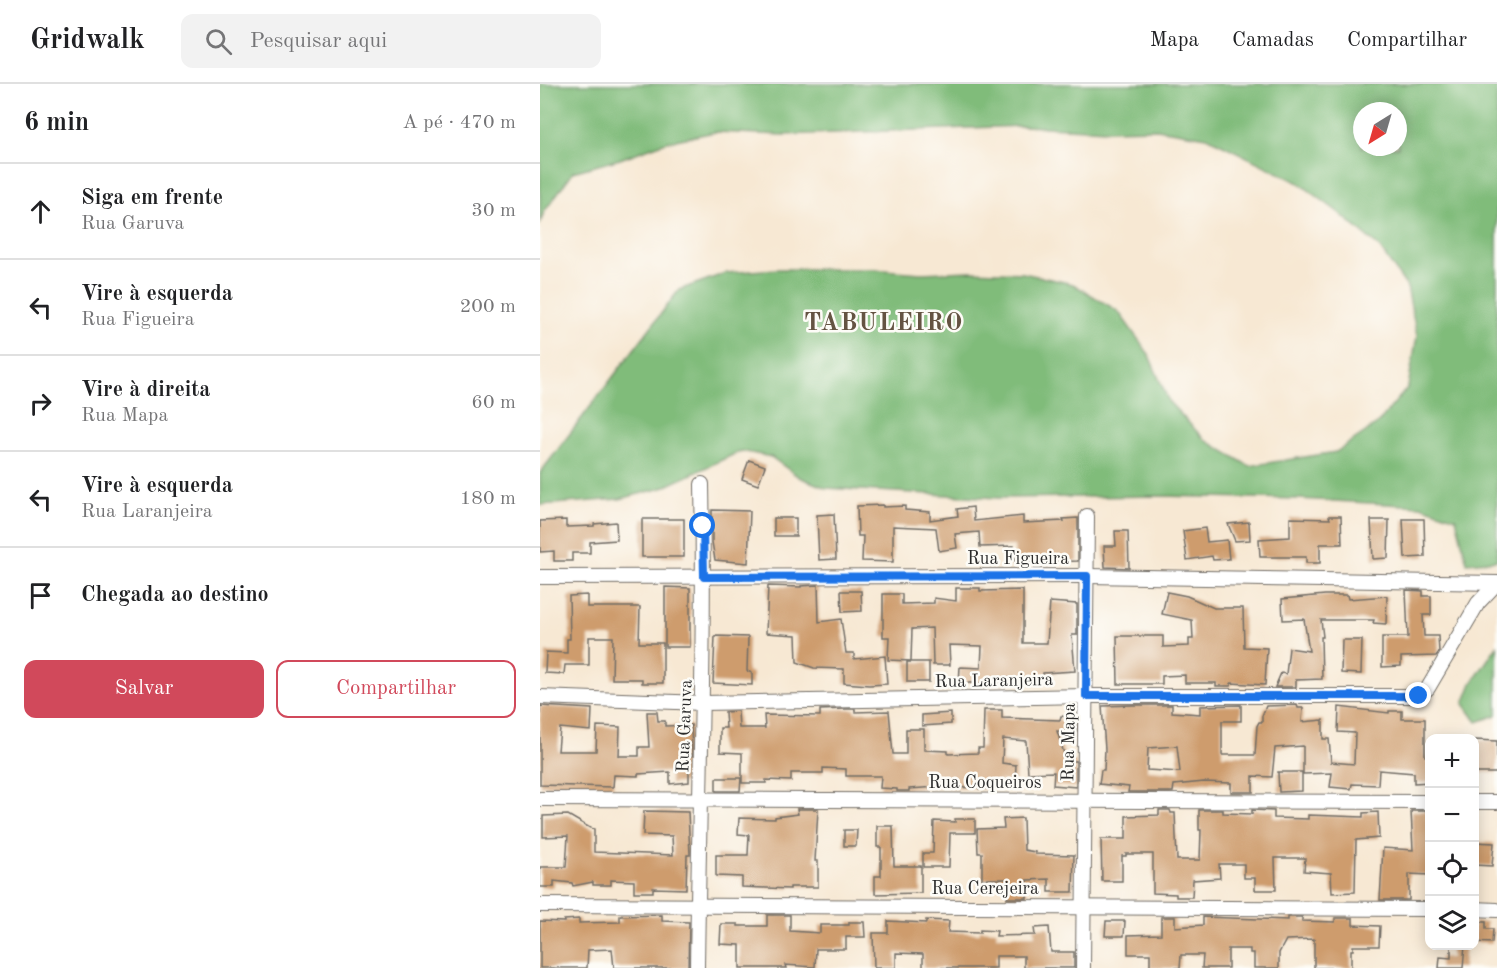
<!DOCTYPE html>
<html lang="pt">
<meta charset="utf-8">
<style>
:root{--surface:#fff;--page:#f2f2f2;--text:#202124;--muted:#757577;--line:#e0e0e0;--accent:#d1495b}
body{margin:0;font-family:"Old Standard TT",serif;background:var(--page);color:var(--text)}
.controls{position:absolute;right:18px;bottom:18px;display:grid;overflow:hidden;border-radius:12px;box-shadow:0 3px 15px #0003}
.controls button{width:54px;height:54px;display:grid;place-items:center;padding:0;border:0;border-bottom:2px solid var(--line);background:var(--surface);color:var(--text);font:30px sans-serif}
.compass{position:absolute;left:813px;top:18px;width:54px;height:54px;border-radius:50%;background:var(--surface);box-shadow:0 3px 15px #0003;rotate:217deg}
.stop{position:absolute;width:18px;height:18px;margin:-14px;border:4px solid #1a73e8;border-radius:50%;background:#fff}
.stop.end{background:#1a73e8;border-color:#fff;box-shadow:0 2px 6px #0008}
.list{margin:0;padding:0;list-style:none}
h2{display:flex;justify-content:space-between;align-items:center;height:78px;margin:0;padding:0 24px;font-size:26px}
h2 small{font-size:20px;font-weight:400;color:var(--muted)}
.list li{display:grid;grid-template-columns:39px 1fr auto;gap:18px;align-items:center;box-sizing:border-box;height:96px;padding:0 24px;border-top:2px solid var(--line)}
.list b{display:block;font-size:22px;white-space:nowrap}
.list p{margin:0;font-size:20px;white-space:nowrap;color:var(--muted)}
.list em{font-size:20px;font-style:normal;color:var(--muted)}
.actions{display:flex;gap:12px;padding:18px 24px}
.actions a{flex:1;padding:14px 0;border:2px solid var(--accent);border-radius:12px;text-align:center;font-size:21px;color:var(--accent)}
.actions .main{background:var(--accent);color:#fff}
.icon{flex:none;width:33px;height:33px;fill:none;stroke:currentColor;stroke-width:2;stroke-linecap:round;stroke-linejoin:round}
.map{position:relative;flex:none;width:957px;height:884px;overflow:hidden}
header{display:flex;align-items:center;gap:36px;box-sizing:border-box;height:84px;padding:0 30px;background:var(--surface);border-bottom:2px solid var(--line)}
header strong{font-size:28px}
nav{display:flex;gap:33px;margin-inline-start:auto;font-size:21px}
.search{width:420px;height:54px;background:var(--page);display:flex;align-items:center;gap:15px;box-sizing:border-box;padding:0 21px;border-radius:12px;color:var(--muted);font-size:22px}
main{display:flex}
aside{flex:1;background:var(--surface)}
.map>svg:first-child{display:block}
.forest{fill:#80bc7a;stroke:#567452;stroke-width:1.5;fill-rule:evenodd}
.building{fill:#ce9c6d;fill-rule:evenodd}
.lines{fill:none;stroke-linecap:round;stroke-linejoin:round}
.minor-casing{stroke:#726d66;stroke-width:16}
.minor{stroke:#fff;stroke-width:14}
.route{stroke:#1a73e8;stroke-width:8}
.labels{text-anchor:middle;stroke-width:5;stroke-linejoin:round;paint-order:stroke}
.street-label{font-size:18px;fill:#2b2b2b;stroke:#fdfcf7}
.district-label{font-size:24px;font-weight:bold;letter-spacing:1.5px;fill:#645342;stroke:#fdfcf7}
</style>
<header>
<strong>Gridwalk</strong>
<div class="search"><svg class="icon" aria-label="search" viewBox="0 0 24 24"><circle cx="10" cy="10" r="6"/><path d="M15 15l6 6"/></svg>Pesquisar aqui</div>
<nav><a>Mapa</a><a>Camadas</a><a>Compartilhar</a></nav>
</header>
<main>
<aside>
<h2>6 min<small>A pé · 470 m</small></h2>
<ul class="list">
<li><svg class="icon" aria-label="ahead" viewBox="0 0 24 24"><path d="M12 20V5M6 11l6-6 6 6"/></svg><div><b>Siga em frente</b><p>Rua Garuva</p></div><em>30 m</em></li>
<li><svg class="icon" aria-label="left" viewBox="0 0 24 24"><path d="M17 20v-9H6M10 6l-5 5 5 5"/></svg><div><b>Vire à esquerda</b><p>Rua Figueira</p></div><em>200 m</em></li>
<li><svg class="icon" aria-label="right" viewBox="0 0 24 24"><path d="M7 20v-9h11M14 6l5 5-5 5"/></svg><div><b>Vire à direita</b><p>Rua Mapa</p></div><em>60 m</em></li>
<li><svg class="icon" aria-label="left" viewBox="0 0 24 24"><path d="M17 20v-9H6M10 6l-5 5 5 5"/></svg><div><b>Vire à esquerda</b><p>Rua Laranjeira</p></div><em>180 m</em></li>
<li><svg class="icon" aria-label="arrive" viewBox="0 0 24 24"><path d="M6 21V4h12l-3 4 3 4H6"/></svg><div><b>Chegada ao destino</b></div></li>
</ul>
<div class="actions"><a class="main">Salvar</a><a>Compartilhar</a></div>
</aside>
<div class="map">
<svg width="957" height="884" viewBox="0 0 957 884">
<rect width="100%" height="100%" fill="#fdfcf7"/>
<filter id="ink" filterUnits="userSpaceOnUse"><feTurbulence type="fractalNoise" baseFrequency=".0167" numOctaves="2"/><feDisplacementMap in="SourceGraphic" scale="12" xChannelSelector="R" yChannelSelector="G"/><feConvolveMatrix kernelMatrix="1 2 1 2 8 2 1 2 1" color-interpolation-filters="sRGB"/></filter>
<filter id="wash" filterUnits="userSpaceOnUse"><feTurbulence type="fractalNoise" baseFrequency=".008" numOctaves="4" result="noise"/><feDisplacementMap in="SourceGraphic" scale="24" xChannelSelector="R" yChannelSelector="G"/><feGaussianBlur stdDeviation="1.35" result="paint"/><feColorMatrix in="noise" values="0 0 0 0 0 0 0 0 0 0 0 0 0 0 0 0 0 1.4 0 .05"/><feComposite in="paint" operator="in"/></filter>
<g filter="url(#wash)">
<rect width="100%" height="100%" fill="#f7e8d3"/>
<g class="forest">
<path d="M0,0H957V476L927,479L916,434L881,422L759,415L620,412L459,414L286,404L259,393L231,373L201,367L122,404L80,415L0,421V389L139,206L186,189L237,185H331L381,189L432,187L483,189L533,200L578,227L608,269L629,318L665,356L709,382L796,368L837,340L868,303L877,252L867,203L839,163L798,128L759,99L667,53L617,45L568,46L483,42L243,51L175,48L126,58L80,75L33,88L4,128L0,140ZM822,27H858V63H822Z"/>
<path d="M957,562V631L937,638L924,620L932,599Z"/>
</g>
<g id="blocks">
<g class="building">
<path d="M209,376L225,382L218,401L202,395Z"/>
<path d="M343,421V423L365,422V426L390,428V436L418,432L417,425L433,423L434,437L483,432V439L524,437L523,435L538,434V477L475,479L474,462L440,463L439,448L415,450L417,464L399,467L396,444L353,442V478L322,477L323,452H318L317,422Z"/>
<path d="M172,426L210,427L208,479L175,476L172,458Z"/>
<path d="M294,430L296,475L279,476L277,431Z"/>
<path d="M789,432H801L802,460H780V479H766V473H720L719,455L750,453V434L790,435Z"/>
<rect x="234" y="434" width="22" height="18"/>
<rect x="102" y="435" width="42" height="38"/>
<path d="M863,435H884L885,473L865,474Z"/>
<path d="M26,436V443L54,442V440L76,438L77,456L50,458V469H32V477H14V467L0,468V437Z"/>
<path d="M831,436H849L848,474L833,475Z"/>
<path d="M709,438L710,456L695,457L688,440Z"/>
<path d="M665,444L667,458L687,456L689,475L673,476L672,472L647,476L643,447Z"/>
<path d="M575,447H588L589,484L565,483L564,462H576Z"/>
<path d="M278,501L279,538L301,535L306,569H314V575L345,572L347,600L329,601L304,599V585L274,584L257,578L256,551L226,549L228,502L261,503V502Z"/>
<path d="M125,503L150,504V563H125Z"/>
<path d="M416,504H440V507L483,506V559H507L510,518L537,520V551H532L535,587L503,589V595L467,594V599H419L420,583L441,584L442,562L409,561L410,581H393L392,544L372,545L371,577L348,576L349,553H343V510H362V520L394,519V514L416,517Z"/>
<path d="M866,506L883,507V512H891V531H883L884,552H898L899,568L896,572L861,573V582L842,583V553H868Z"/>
<path d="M301,507H321L322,527L302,528Z"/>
<path d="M627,508L647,512L674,524H703L704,563L727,564L725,601L691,599V602H676V599H645V591L622,592V600H578L577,552H623V563L649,562V555H653L652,536L622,530Z"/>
<path d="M47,511V523H100L99,559H123V599H102V595H72L73,553H49V581H25L24,590L5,589L6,568L27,569V555H30L29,512Z"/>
<path d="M785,511H807L808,515L847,512L846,540L833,539L834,536H781L783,553H781L782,595L756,596V603H735L741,589L746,590L749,564L769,567L764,535L743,536L742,515Z"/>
<path d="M175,552L208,553L207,587L212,589V601L173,599Z"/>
<path d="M802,556H822L821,590L801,589Z"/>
<rect x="367" y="578" width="22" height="20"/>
<path d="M594,621H632V628L660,630V622L701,621V637H682V671H715L717,642L719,638H722V632L726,622L757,621L758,624H763L762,638L783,636V655H789L791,678L814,680L815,649L798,648L799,623L849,629V627H862V635H885V672H890V698L874,699V689L839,686L838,701L812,700L811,705L790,703L792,689L763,690V662L735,664L732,693L713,692V708H691V699L664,698L634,701L633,708H588L589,703L559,700L561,686H564L565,665L562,622ZM637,662L640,688L607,686L608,664Z"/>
<path d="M0,622L52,625L51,647L20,644L18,667H56L57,642L80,643L79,672H99V663H109L107,628H117L118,637H125V642L151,641L152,672H149V698L130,700V688L98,690V692L74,691L73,703L0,701Z"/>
<path d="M305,625H315V628L349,627L353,670H366V645H384V666L408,667V670L438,669V664H443L444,626H462V634L520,636L521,632L536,633V648L517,647L526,676L536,677V703L513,701L514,688L488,689L486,657L463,655L462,679L476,681L475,698L458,697V704L439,705V703L412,704V702L369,705V707H357V705L340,704L341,692H306V685L283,684V689H251V697L226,696V699H202V669L180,668V644H186L185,628L198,627L199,644H225L224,631L280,632V626Z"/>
<path d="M411,629V640L382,642V631Z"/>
<path d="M934,656L957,657V689H934Z"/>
<path d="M738,688H762V707L739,708Z"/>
<path d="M176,694H201L200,707H176Z"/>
<path d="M257,725H278L275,777H278V803H250V805L202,803V793L176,792V771H208L209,751L198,750L199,734L235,735V733L258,730Z"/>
<path d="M619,726H630L631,729H635L637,776H660L661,746H659V726H683V729L712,730V726L734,727V734L768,735V731L823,733V729L838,728L839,754L816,756L815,808L792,809L791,789L764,787L765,774H735L736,806H715V794H704V780H679L680,794L653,796L652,813H636V810L613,809V770H586V772H582V797H562L561,755H586V732L619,731Z"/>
<path d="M104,727L148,728L150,771H147L146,805L113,804V808H94V797L71,796V801H53V798L33,802L32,799L14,797V803H0V783H26L28,752L3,753V732L28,731L50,744L54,745V768L133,771L132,752L103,751Z"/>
<path d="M871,727H890V791L869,790V816H840L843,764L873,766Z"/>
<path d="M483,734L484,766L495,768V770L534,771L533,808H509V795L487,796V814H467V795H442V769H438L437,745L464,744L463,735Z"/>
<path d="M415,735H435V749H410L409,783H383V769H393L394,737L415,738Z"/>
<path d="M337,742H353L354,782H381V809L335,810V792H341V763H337Z"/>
<path d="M304,746H317L316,762H304Z"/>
<path d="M934,758L954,759L952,782L934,781Z"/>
<path d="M122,831V837L149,838L148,884H74L72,865L48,866L47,884H0V837L24,838V836L39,835V839L80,838V832Z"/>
<path d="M227,831H250V847L280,849V841H309V838H324L325,853H306V865H276L275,883L245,881L246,884H200V861L180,860L181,840H198V842H227Z"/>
<path d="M621,833H635V843L663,841V833L748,836V833H762V837L795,838V834H813V841L840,842L839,862H813V866H811V884H774V855L746,856L739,869V884H714V869H710V865H688V884H662L663,871H641L640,884H610V870H588V851L621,850Z"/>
<path d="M386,836L409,837L408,848L440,849V846L457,847L456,852L495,851L494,844L509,843L511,868H534V884H484V872H456V884H383V870L356,869V884H334L333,849H348V837L386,839Z"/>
<path d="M566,837H585L584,852H565Z"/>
<path d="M934,838H946V845H953L952,859L934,858Z"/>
<path d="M911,861H925L923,884H899L900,873L911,874Z"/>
</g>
</g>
</g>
<g filter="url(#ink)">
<use href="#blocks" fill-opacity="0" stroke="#726d66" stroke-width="1.5"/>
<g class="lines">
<defs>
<g id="minor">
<path d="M0,493L547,492L957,499"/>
<path d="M0,613L163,619L546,612H879L888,604L938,519L957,499"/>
<path d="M0,715L890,718"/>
<path d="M934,718H957"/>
<path d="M0,821L890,825"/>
<path d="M934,825L957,826"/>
<path d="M157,884C159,723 165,562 162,400"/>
<path d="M543,884L547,432"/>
</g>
</defs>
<use href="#minor" class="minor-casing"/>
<use href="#minor" class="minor"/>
</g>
</g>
<g class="lines" filter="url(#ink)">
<path class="route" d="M163,442L164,493L547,492L546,612H879"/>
</g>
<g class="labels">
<g class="street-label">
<text x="478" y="480">Rua Figueira</text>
<text transform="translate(454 596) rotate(-1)" y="6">Rua Laranjeira</text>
<text transform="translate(144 642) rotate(-88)" y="6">Rua Garuva</text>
<text transform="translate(528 658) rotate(-89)" y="6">Rua Mapa</text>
<text x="445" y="704">Rua Coqueiros</text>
<text x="445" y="810">Rua Cerejeira</text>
</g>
<g class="district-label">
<text x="344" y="246">TABULEIRO</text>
</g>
</g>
</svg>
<div class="controls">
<button>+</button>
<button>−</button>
<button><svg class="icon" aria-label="locate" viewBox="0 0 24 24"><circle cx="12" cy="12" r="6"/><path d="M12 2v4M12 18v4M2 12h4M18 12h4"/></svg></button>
<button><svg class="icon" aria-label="layers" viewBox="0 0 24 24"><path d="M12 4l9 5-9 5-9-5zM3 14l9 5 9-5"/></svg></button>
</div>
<svg class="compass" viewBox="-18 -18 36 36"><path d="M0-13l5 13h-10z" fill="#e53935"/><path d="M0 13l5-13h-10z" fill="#757577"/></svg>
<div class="stop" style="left:163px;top:442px"></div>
<div class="stop end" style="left:879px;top:612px"></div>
</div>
</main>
